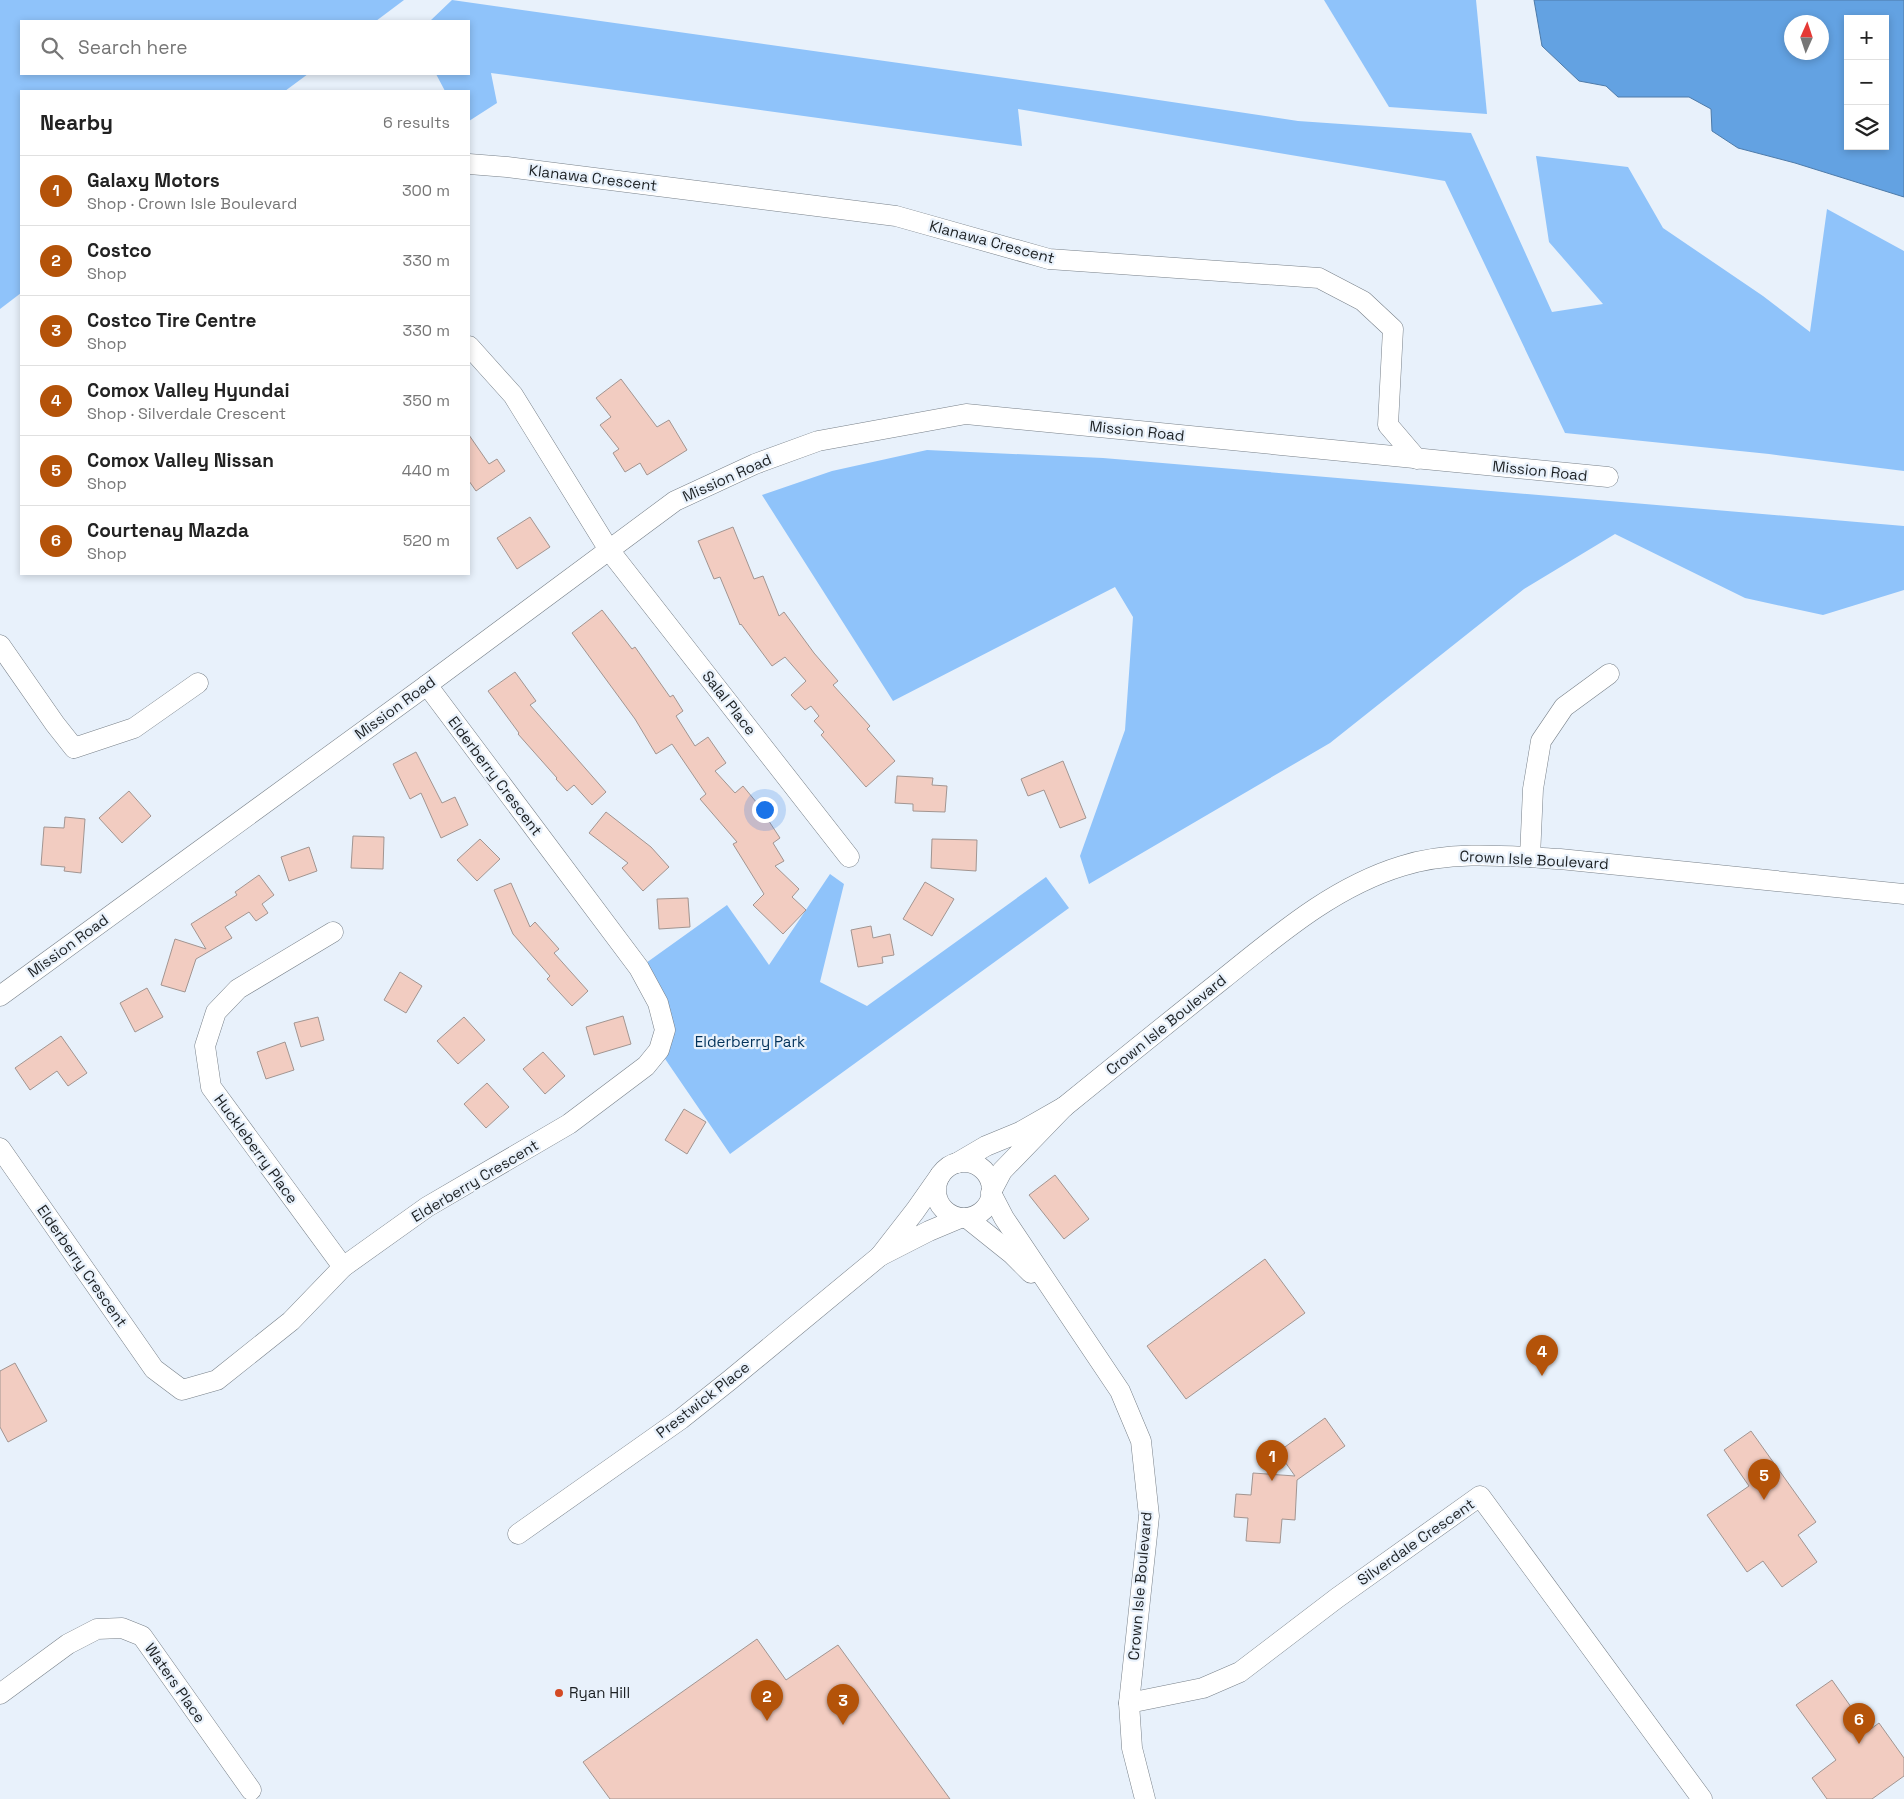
<!DOCTYPE html>
<meta charset="utf-8">
<style>
:root{--surface:#fff;--page:#f6f6f6;--text:#222;--muted:#767676;--line:#e0e0e0;--accent:#b45309}
body{margin:0;font-family:"Space Grotesk",sans-serif;background:var(--page);color:var(--text)}
.controls{position:absolute;right:15px;top:15px;display:grid;overflow:hidden;border-radius:0px;box-shadow:0 2px 8px #0003}
.controls button{width:45px;height:45px;display:grid;place-items:center;padding:0;border:0;border-bottom:1px solid var(--line);background:var(--surface);color:var(--text);font:25px sans-serif}
.compass{position:absolute;left:1784px;top:15px;width:45px;height:45px;border-radius:50%;background:var(--surface);box-shadow:0 2px 8px #0003;rotate:3deg}
.you{position:absolute;left:764px;top:809px;width:18px;height:18px;margin:-12px;border:4px solid #fff;border-radius:50%;background:#1a73e8;box-shadow:0 0 0 8px #1a73e833}
.badge{display:grid;place-items:center;width:32px;height:32px;border-radius:50%;background:var(--accent);color:#fff;font-size:16px;font-weight:700}
.pin{position:absolute;translate:-50% -41px;filter:drop-shadow(0 1px 2px #0008)}
.pin::after{content:'';position:absolute;top:26px;width:18px;height:15px;background:inherit;clip-path:polygon(0 0,100% 0,50% 100%)}
.list{margin:0;padding:0;list-style:none}
h2{display:flex;justify-content:space-between;align-items:center;height:65px;margin:0;padding:0 20px;font-size:21px}
h2 small{font-size:16px;font-weight:400;color:var(--muted)}
.list li{display:grid;grid-template-columns:32px 1fr auto;gap:15px;align-items:center;box-sizing:border-box;height:70px;padding:0 20px;border-top:1px solid var(--line)}
.list b{display:block;font-size:19px;white-space:nowrap}
.list p{margin:0;font-size:16px;white-space:nowrap;color:var(--muted)}
.list em{font-size:16px;font-style:normal;color:var(--muted)}
.icon{flex:none;width:28px;height:28px;fill:none;stroke:currentColor;stroke-width:2;stroke-linecap:round;stroke-linejoin:round}
.map{position:relative;flex:none;width:1904px;height:1799px;overflow:hidden}
.search{position:absolute;background:var(--surface);box-shadow:0 2px 8px #0003;left:20px;top:20px;width:450px;height:55px;display:flex;align-items:center;gap:12px;box-sizing:border-box;padding:0 18px;border-radius:0px;color:var(--muted);font-size:19px}
.panel{position:absolute;background:var(--surface);box-shadow:0 2px 8px #0003;left:20px;top:90px;width:450px;height:485px;border-radius:0px}
.map>svg:first-child{display:block}
.green{fill:#8fc3fa}
.water{fill:#63a2e2;stroke:#4e7ba9;fill-rule:evenodd}
.building{fill:#f2ccc1;stroke:#a29591}
.lines{fill:none;stroke-linecap:round;stroke-linejoin:round}
.street-casing{stroke:#788089;stroke-width:21}
.street{stroke:#fff;stroke-width:20}
.poi-dot{fill:#d34a24;stroke:#e8f1fb;stroke-width:2}
.labels{text-anchor:middle;stroke-width:4.5;stroke-linejoin:round;paint-order:stroke}
.street-label{font-size:15px;fill:#1c2023;stroke:#e8f1fb}
.park-label{font-size:15px;fill:#01315a;stroke:#e8f1fb}
.poi-label{font-size:15px;fill:#1c2023;stroke:#e8f1fb;text-anchor:start}
</style>
<div class="map">
<svg width="1904" height="1799" viewBox="0 0 1904 1799">
<rect width="100%" height="100%" fill="#e8f1fb"/>
<g class="green">
<path d="M0,0H404L376,21H21V74H308L285,91H21V293L0,309Z"/>
<path d="M452,0L1105,92L1298,121L1471,133L1552,312L1603,304L1549,242L1536,156L1628,167L1663,228L1763,296L1810,332L1827,209L1904,251V471L1769,454L1565,433L1445,181L1018,109L1022,146L491,73L497,103L469,121V91H445L436,74H469V21H430Z"/>
<path d="M1324,0H1476L1487,114L1389,107Z"/>
<path d="M927,450L1103,458L1904,526V590L1823,615L1745,598L1615,534L1524,589L1330,743L1089,884L1080,856L1125,730L1133,617L1115,587L893,701L762,495L832,471Z"/>
<path d="M830,874L844,884L820,982L867,1006L1046,877L1069,908L730,1154L659,1050L665,1030L639,968L727,905L769,965Z"/>
</g>
<path class="water" d="M1534,0H1904V197L1795,163L1738,148L1712,131L1711,109L1689,97H1618L1606,86L1579,81L1542,46ZM1848,19H1885V146H1848ZM1792,22H1822V52H1792Z"/>
<g class="building">
<path d="M621,379L657,427L669,420L687,450L647,475L640,463L625,472L613,453L619,449L600,425L611,417L596,398Z"/>
<path d="M469,435L489,464L497,459L505,471L476,491L469,481Z"/>
<path d="M530,517L550,547L517,569L497,538Z"/>
<path d="M733,527L754,579L763,576L779,616L784,612L814,653L838,681L833,685L870,726L867,729L895,761L866,787L821,735L824,732L814,721L819,716L811,706L805,710L791,695L806,681L785,657L772,666L741,624L740,625L720,577L714,579L698,541Z"/>
<path d="M602,610L632,649L635,647L670,697L673,695L683,711L676,716L695,746L708,737L726,763L715,771L735,793L743,786L757,803L780,838L773,843L784,861L775,866L799,889L792,897L806,910L783,934L753,905L764,894L733,844L737,842L700,799L706,794L672,744L656,754L635,719L572,633Z"/>
<path d="M515,672L536,701L530,705L606,792L592,805L574,785L567,791L556,779L557,778L518,734L519,733L488,691Z"/>
<path d="M416,752L442,803L455,797L468,825L441,838L421,793L410,799L393,764Z"/>
<path d="M1063,761L1086,818L1060,828L1044,790L1028,796L1021,779Z"/>
<path d="M897,776L933,778L932,785L947,786L945,812L913,811V804L895,803Z"/>
<path d="M129,791L151,816L122,843L99,818Z"/>
<path d="M606,812L651,847L669,867L643,891L622,868L628,863L589,833Z"/>
<path d="M65,817L85,819L81,873L64,871L65,867L41,865L44,827L64,828Z"/>
<path d="M353,836L384,837L383,869L351,868Z"/>
<path d="M480,839L500,859L477,881L457,860Z"/>
<path d="M932,839L977,840L976,871L931,868Z"/>
<path d="M309,847L317,871L289,881L281,857Z"/>
<path d="M259,875L274,895L262,904L268,913L256,921L249,912L225,927L232,938L196,959L185,992L161,985L175,939L206,949L191,924L237,895L235,892Z"/>
<path d="M925,882L954,899L932,936L903,919Z"/>
<path d="M511,883L530,927L535,922L559,949L554,953L588,991L572,1006L547,979L550,976L513,934L494,890Z"/>
<path d="M688,898L690,927L659,929L657,899Z"/>
<path d="M871,926L873,938L890,934L894,955L882,957L883,963L858,967L851,930Z"/>
<path d="M400,972L422,986L406,1013L384,1000Z"/>
<path d="M147,988L163,1017L135,1032L120,1003Z"/>
<path d="M623,1016L631,1044L594,1055L586,1027Z"/>
<path d="M318,1017L324,1040L301,1047L294,1023Z"/>
<path d="M464,1017L485,1040L458,1064L437,1041Z"/>
<path d="M61,1036L87,1073L68,1086L57,1071L30,1090L15,1068Z"/>
<path d="M285,1042L294,1070L266,1079L257,1052Z"/>
<path d="M543,1052L565,1076L545,1094L523,1069Z"/>
<path d="M487,1083L509,1107L486,1128L464,1104Z"/>
<path d="M684,1109L706,1122L687,1154L665,1140Z"/>
<path d="M1055,1175L1089,1219L1064,1239L1029,1195Z"/>
<path d="M1265,1259L1305,1313L1186,1399L1147,1346Z"/>
<path d="M15,1363L47,1421L8,1442L0,1427V1371Z"/>
<path d="M1325,1418L1345,1446L1297,1480L1295,1520L1282,1519L1280,1543L1246,1541L1248,1518L1234,1517L1236,1494L1251,1495L1253,1473L1295,1476L1278,1452Z"/>
<path d="M1751,1431L1816,1522L1798,1535L1817,1562L1782,1587L1763,1561L1747,1572L1707,1515L1749,1486L1724,1450Z"/>
<path d="M757,1639L786,1680L838,1645L950,1799H610L583,1762Z"/>
<path d="M1832,1680L1868,1731L1879,1723L1904,1758V1776L1872,1799H1827L1812,1778L1836,1760L1796,1705Z"/>
</g>
<g class="lines">
<defs>
<g id="street">
<path d="M469,164L507,167L896,216L1049,259L1319,278L1363,301L1393,329L1388,425L1417,459"/>
<path d="M469,346L513,395L609,550L849,857"/>
<path d="M0,645L55,724L74,748L134,728L198,683"/>
<path d="M1530,857L1533,789L1541,741L1564,707L1609,674"/>
<path d="M333,932L238,989L216,1012L205,1046L211,1087L343,1267"/>
<path d="M0,996L427,685L675,501L755,464L818,441L966,414L1608,477"/>
<path d="M1064,1107C1117,1064 1170,1021 1223,979C1278,935 1333,887 1402,866C1452,850 1508,856 1560,859L1904,894"/>
<path d="M0,1148L154,1369L182,1390L217,1380L291,1321L343,1267L427,1207L569,1124L646,1066L659,1050L665,1030L658,1003L639,968L427,685"/>
<circle cx="964" cy="1190" r="28"/>
<path d="M957,1163L986,1146L1020,1132L1064,1107L1002,1171L992,1190"/>
<path d="M941,1174L915,1211L880,1256L929,1231L960,1218"/>
<path d="M991,1193L1004,1218L1120,1391L1141,1441L1149,1516L1129,1703L1132,1748L1145,1799"/>
<path d="M967,1218L1012,1254L1031,1273"/>
<path d="M518,1534L681,1419L730,1380L880,1256"/>
<path d="M0,1694L68,1644L97,1629L122,1628L142,1636L251,1790"/>
<path d="M1129,1703L1203,1688L1240,1672L1337,1598L1480,1496L1702,1799"/>
</g>
</defs>
<use href="#street" class="street-casing"/>
<use href="#street" class="street"/>
</g>
<circle class="poi-dot" cx="559" cy="1693" r="5"/>
<g class="labels">
<g class="street-label">
<text transform="translate(593 178) rotate(7)" y="5">Klanawa Crescent</text>
<text transform="translate(992 242) rotate(15)" y="5">Klanawa Crescent</text>
<text transform="translate(1137 431) rotate(6)" y="5">Mission Road</text>
<text transform="translate(1540 471) rotate(6)" y="5">Mission Road</text>
<text transform="translate(727 478) rotate(-24)" y="5">Mission Road</text>
<text transform="translate(729 703) rotate(52)" y="5">Salal Place</text>
<text transform="translate(395 708) rotate(-36)" y="5">Mission Road</text>
<text transform="translate(495 776) rotate(53)" y="5">Elderberry Crescent</text>
<text transform="translate(1534 860) rotate(3)" y="5">Crown Isle Boulevard</text>
<text transform="translate(68 946) rotate(-36)" y="5">Mission Road</text>
<text transform="translate(1166 1025) rotate(-39)" y="5">Crown Isle Boulevard</text>
<text transform="translate(256 1149) rotate(54)" y="5">Huckleberry Place</text>
<text transform="translate(475 1181) rotate(-31)" y="5">Elderberry Crescent</text>
<text transform="translate(82 1266) rotate(55)" y="5">Elderberry Crescent</text>
<text transform="translate(703 1400) rotate(-38)" y="5">Prestwick Place</text>
<text transform="translate(1416 1542) rotate(-35)" y="5">Silverdale Crescent</text>
<text transform="translate(1140 1586) rotate(-85)" y="5">Crown Isle Boulevard</text>
<text transform="translate(175 1683) rotate(55)" y="5">Waters Place</text>
</g>
<g class="park-label">
<text x="750" y="1047">Elderberry Park</text>
</g>
<g class="poi-label">
<text x="569" y="1698">Ryan Hill</text>
</g>
</g>
</svg>
<div class="controls">
<button>+</button>
<button>−</button>
<button><svg class="icon" aria-label="layers" viewBox="0 0 24 24"><path d="M12 4l9 5-9 5-9-5zM3 14l9 5 9-5"/></svg></button>
</div>
<svg class="compass" viewBox="-18 -18 36 36"><path d="M0-13l5 13h-10z" fill="#e53935"/><path d="M0 13l5-13h-10z" fill="#767676"/></svg>
<div class="you"></div>
<div class="pin badge" style="left:1272px;top:1481px">1</div>
<div class="pin badge" style="left:767px;top:1721px">2</div>
<div class="pin badge" style="left:843px;top:1725px">3</div>
<div class="pin badge" style="left:1542px;top:1376px">4</div>
<div class="pin badge" style="left:1764px;top:1500px">5</div>
<div class="pin badge" style="left:1859px;top:1744px">6</div>
<div class="search"><svg class="icon" aria-label="search" viewBox="0 0 24 24"><circle cx="10" cy="10" r="6"/><path d="M15 15l6 6"/></svg>Search here</div>
<section class="panel">
<h2>Nearby<small>6 results</small></h2>
<ul class="list">
<li><span class="badge">1</span><div><b>Galaxy Motors</b><p>Shop · Crown Isle Boulevard</p></div><em>300 m</em></li>
<li><span class="badge">2</span><div><b>Costco</b><p>Shop</p></div><em>330 m</em></li>
<li><span class="badge">3</span><div><b>Costco Tire Centre</b><p>Shop</p></div><em>330 m</em></li>
<li><span class="badge">4</span><div><b>Comox Valley Hyundai</b><p>Shop · Silverdale Crescent</p></div><em>350 m</em></li>
<li><span class="badge">5</span><div><b>Comox Valley Nissan</b><p>Shop</p></div><em>440 m</em></li>
<li><span class="badge">6</span><div><b>Courtenay Mazda</b><p>Shop</p></div><em>520 m</em></li>
</ul>
</section>
</div>
